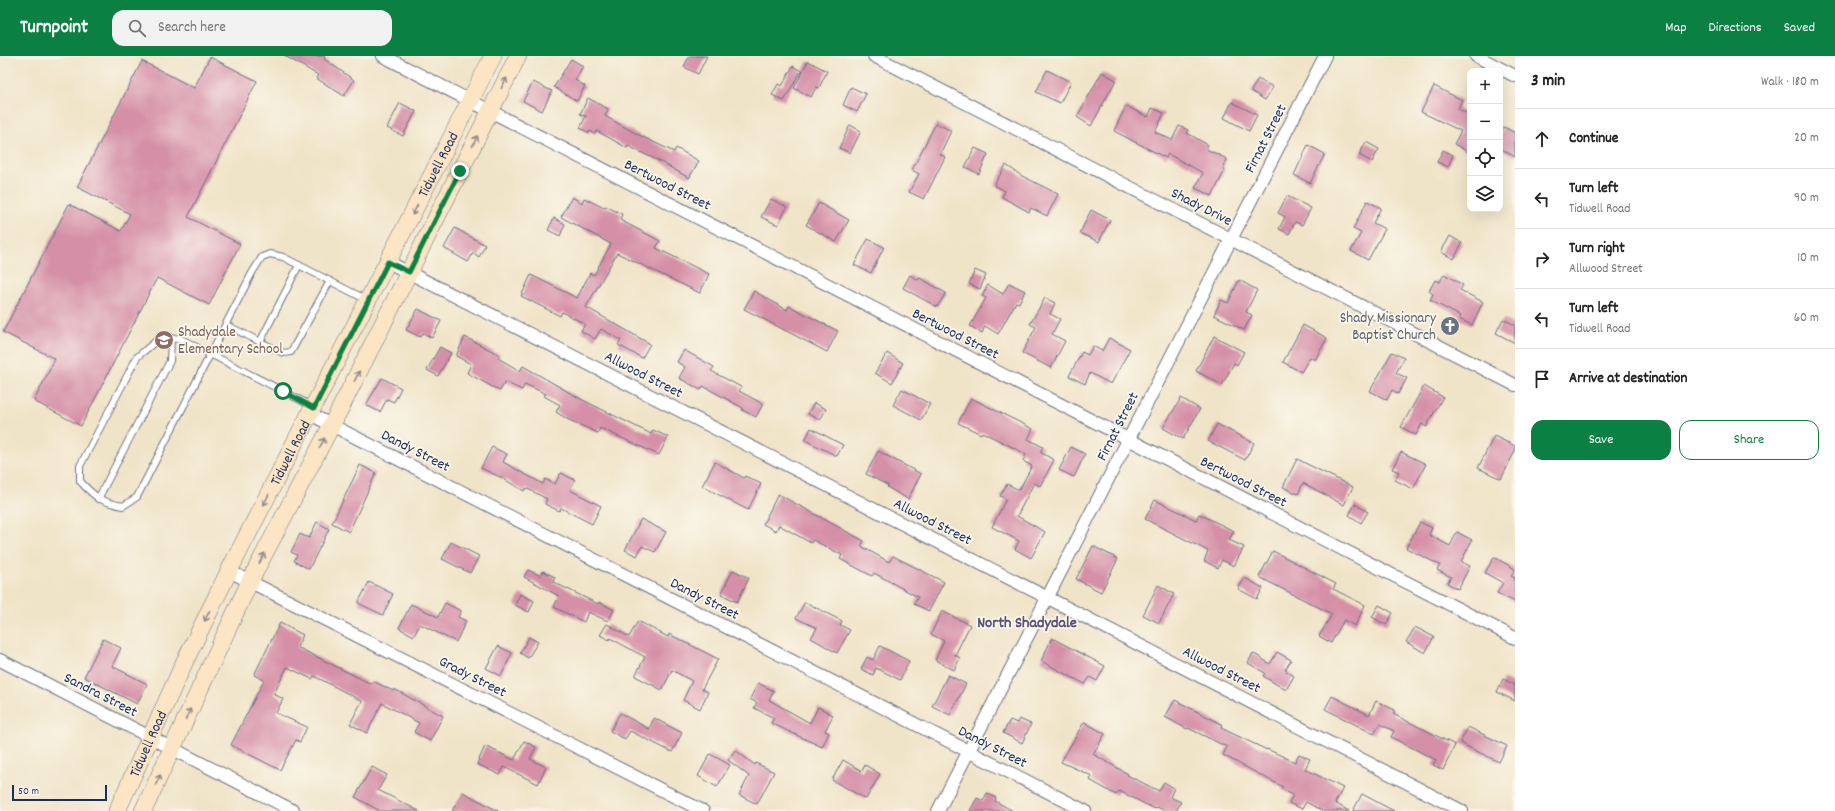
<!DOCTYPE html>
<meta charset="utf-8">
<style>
:root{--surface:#fff;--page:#f2f2f2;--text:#222;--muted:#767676;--line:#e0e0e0;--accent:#0b8043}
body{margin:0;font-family:Dekko,sans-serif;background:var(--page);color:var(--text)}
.controls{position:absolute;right:12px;top:12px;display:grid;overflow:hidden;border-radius:8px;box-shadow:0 4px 16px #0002}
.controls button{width:36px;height:36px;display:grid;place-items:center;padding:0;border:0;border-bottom:1px solid var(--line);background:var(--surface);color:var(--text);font:20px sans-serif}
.scale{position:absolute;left:12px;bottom:10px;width:95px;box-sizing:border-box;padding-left:4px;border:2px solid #1b2f5e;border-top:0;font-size:11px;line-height:14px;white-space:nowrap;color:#1b2f5e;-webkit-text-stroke:3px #fbf7ec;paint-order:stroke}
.stop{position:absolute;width:12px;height:12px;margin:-9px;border:3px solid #0b8043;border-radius:50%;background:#fff}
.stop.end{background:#0b8043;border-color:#fff;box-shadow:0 1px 4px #0008}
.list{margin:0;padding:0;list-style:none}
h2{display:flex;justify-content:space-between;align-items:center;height:52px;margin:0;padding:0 16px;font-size:17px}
h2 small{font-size:13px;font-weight:400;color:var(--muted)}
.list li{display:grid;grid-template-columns:26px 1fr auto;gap:12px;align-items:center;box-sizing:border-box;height:60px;padding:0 16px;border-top:1px solid var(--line)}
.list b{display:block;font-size:15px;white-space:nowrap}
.list p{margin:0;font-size:13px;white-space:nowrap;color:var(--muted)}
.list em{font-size:13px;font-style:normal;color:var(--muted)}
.actions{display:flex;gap:8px;padding:12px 16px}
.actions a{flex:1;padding:9px 0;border:1px solid var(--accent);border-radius:12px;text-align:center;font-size:14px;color:var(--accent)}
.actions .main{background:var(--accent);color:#fff}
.icon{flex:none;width:22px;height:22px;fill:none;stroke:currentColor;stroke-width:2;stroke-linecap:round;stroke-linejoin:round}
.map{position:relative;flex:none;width:1515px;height:755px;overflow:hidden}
header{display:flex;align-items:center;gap:24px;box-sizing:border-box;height:56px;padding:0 20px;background:var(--accent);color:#fff}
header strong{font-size:19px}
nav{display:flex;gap:22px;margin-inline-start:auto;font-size:14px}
.search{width:280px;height:36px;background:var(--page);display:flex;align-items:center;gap:10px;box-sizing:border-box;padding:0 14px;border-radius:12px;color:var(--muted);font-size:15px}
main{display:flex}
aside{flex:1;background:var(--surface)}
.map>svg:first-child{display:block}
.building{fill:#d590a7}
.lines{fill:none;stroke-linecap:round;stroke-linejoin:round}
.service-casing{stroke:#666e83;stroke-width:8}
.minor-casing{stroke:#666e83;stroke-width:14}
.secondary-casing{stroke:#666e83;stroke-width:18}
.service{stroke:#fff;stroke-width:6}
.minor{stroke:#fff;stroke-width:12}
.secondary{stroke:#fce5c4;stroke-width:17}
.oneway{stroke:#8c8a91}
.route{stroke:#0b8043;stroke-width:5}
.labels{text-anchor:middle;stroke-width:3.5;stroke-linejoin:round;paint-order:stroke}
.street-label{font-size:15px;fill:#1b2f5e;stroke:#fbf7ec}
.worship-label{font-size:15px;fill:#5b616d;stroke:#fbf7ec;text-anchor:end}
.education-label{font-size:15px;fill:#785e54;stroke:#fbf7ec;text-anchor:start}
.neighbourhood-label{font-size:16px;font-weight:bold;fill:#5c5178;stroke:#fbf7ec}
</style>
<header>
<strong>Turnpoint</strong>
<div class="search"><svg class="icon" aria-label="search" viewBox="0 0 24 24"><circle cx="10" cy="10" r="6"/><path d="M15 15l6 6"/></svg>Search here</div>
<nav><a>Map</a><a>Directions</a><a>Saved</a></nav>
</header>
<main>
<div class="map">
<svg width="1515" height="755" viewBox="0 0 1515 755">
<rect width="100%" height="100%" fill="#fbf7ec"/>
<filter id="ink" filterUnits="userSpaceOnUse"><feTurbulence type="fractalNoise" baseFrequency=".025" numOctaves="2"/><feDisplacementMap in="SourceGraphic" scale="8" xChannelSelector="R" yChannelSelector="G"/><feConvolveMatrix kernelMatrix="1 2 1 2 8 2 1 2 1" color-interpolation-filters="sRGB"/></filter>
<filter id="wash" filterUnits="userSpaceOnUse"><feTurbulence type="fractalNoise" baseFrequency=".012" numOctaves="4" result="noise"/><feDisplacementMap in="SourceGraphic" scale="16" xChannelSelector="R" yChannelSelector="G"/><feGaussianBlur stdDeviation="0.9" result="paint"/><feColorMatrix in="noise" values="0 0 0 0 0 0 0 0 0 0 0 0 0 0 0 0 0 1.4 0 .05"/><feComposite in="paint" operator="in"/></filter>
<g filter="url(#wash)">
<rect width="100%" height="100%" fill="#f0e4c8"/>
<g id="blocks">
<g class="building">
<path d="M285,0H325L324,3L354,24L344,40L316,22L318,19Z"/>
<path d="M689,0H707L698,18L684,11Z"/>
<path d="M210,1L257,25L188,161L240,188L209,249L157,222L81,370L34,345L55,303L3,276L69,148L121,175L130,158L77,131L142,5L194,32Z"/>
<path d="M571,3L583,10L575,24L585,30L577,45L554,31Z"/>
<path d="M808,5L827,15L819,32L816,31L811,41L794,32Z"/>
<path d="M793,10L801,15L784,45L772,39L778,28L782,30Z"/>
<path d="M1047,14L1071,26L1060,47L1036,36Z"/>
<path d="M1102,16L1116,24L1091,70L1077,61Z"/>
<path d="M1258,23L1273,31L1265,44L1251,35Z"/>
<path d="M533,26L552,35L542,55L523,45Z"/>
<path d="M1434,30L1462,44L1458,53L1470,59V97L1454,88L1461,75L1421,56Z"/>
<path d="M851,31L866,38L857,56L843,49Z"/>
<path d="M588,42L608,53L605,60L635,77L674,96L676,92L699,105L689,122L661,106L628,90L627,92L597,75L595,78L590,75L589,77L580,72L586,60L580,58Z"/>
<path d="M1232,46L1257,59L1249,75L1224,62Z"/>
<path d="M400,47L416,55L403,80L387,72Z"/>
<path d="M1126,50L1148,61L1152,52L1164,57L1155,76L1172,84L1179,70L1188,74L1187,77L1208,89L1206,93L1227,103L1223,113L1225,114L1212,140L1195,132L1203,117L1168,98L1166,102L1114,75Z"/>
<path d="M936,67L951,75L940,98L945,101L924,143L909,136L919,118L912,114Z"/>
<path d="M850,69L861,75L850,97L839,92Z"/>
<path d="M1504,71L1515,77V101L1500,92V78Z"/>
<path d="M1366,86L1379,93L1372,106L1359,99Z"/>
<path d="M1308,89L1325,98L1310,127L1294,119Z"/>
<path d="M975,92L988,98L979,118L965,111Z"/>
<path d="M1443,94L1453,99L1448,111L1437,106Z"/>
<path d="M1006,109L1022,120L1058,138L1047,160L1031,152L1029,156L1002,141L1005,135L994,129Z"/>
<path d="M1287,140L1311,152L1302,169L1295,166L1289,178L1279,173L1285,161L1278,157Z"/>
<path d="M572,141L582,147L584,142L604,152L605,150L622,158L620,164L660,185L656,192L709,218L700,237L617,197L586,251L650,288L642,302L618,289L621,284L601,273L595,283L581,275L585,268L562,256L560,260L521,240L531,219L577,242L590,217L594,219L611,188L561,161Z"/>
<path d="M771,143L787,151L778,169L761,161Z"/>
<path d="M1367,145L1381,152L1373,167L1385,173L1368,204L1351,195L1361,177L1353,173Z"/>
<path d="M819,147L849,164L836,186L806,169Z"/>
<path d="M1091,154L1110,164L1099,186L1080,177Z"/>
<path d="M554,162L565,168L560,180L548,174Z"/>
<path d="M455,172L485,189L479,201L473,197L468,206L444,192Z"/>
<path d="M1450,180L1462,187L1454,203L1441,196Z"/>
<path d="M868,183L884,191L871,217L854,209Z"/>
<path d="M975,214L986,219L980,233L969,228Z"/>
<path d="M1444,218L1463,229L1460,234L1483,246L1472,269L1459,263L1460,260L1430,244L1433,238L1429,235L1435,224L1440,226Z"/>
<path d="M910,219L918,224L920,222L946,237L937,251L903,232Z"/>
<path d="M1239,224L1257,234L1246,256L1252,259L1244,274L1214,259L1221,244L1228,247Z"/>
<path d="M1009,227L1025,235L1019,247L1016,246L998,278L985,270L982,277L970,270L986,242L982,240L988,229L1003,238Z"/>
<path d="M754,235L787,254L789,250L838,275L827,296L744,253Z"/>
<path d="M1045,242L1055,247L1050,258L1060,263L1052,278L1065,285L1051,312L1022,297L1036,271L1030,268Z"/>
<path d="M418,253L441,265L432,282L423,277L420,281L406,274Z"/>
<path d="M1503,263L1515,269V287L1496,277Z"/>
<path d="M1303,269L1327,282L1315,304L1310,301L1301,316L1283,306Z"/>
<path d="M1214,280L1244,296L1237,309L1234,307L1222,329L1196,315Z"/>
<path d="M465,281L500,299L498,302L520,315L523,310L579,342L651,378L653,374L668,381L659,399L600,372L598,377L567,363L556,356L560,349L544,340L546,338L525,328L522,334L505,326L500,335L467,317L471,308L456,300Z"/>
<path d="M1109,282L1130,293L1111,328L1090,317L1085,328L1069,320L1082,296L1088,299L1093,290L1102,295Z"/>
<path d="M440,291L451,297L438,320L427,314Z"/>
<path d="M684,294L714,311L711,315L741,331L739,335L763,348L756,361L742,354L743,352L703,330L701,334L679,322L685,311L677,306Z"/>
<path d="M1392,296L1404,302L1396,317L1407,322L1398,338L1392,334L1387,344L1370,335Z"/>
<path d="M887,297L903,307L892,327L875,317Z"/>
<path d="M382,322L401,332L394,346L387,343L380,356L366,349Z"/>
<path d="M1424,330L1443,341L1426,371L1422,368L1416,379L1401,371Z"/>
<path d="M902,333L930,348L921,364L893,349Z"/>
<path d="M971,342L1033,373L1028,383L1043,391L1040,396L1054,404L1040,430L1034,427L1017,460L1045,476L1031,502L1015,493L1019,485L992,471L1006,443L1000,440L1007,428L1019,434L1032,410L1023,405L1026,398L982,376L981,378L958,367Z"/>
<path d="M1181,342L1200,353L1183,383L1163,372Z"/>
<path d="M814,347L826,353L820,364L808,358Z"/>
<path d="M1217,368L1254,387L1245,404L1208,385Z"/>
<path d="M811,372L843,389L837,400L805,384Z"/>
<path d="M1494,380L1515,390V395L1501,423L1478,412Z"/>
<path d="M492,391L507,398L503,406L543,428L545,423L555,428L561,417L575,424L570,434L601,450L592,468L561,452L559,455L545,448L547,443L526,432L524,435L502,422L481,412Z"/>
<path d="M1071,391L1085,398L1074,421L1059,414Z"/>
<path d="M878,395L921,418L908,443L887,431L889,430L866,418Z"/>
<path d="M1401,396L1426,408L1413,433L1395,424L1399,416L1392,413Z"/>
<path d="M1297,403L1353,431L1344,449L1303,427L1298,438L1283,431Z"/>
<path d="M715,406L744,422L745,420L761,428L748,454L702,430Z"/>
<path d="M360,409L376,417L349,476L332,467Z"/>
<path d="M778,438L864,485L861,490L889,506L893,500L944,526L929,555L914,548L918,541L874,517L872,520L840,503L842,499L813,484L811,487L779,469L776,475L763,468Z"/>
<path d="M1155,444L1196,464L1199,458L1234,475L1229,484L1244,491L1234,510L1222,504L1218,512L1204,505L1208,495L1145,463Z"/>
<path d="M1355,448L1368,456L1361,467L1349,459Z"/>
<path d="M641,463L666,476L655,496L642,490L637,500L625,494Z"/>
<path d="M317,466L329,473L309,513L294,505L297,499L291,496L300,478L309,482Z"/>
<path d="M1420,466L1432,472L1429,479L1450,490L1457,476L1472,484L1461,506L1470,510L1458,533L1447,527L1451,521L1437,514L1440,509L1406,492Z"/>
<path d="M451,486L479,500L470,517L442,503Z"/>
<path d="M1093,490L1118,503L1101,536L1076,523Z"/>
<path d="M1273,495L1336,528L1333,533L1365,549L1355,570L1344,564L1331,587L1319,580L1332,558L1259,521Z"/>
<path d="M1494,501L1515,513L1511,520L1515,522V546L1497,537L1503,527L1485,517Z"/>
<path d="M528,514L541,520L543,515L555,521L553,526L598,548L599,546L614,554L608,565L588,556L584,566L554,551L559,540L524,521Z"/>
<path d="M733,514L749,522L737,546L721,538Z"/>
<path d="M1245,522L1263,532L1257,543L1238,533Z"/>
<path d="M369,526L393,538L383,559L358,547Z"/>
<path d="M1158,529L1174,538L1159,567L1143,559Z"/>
<path d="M520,538L534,545L529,556L515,549Z"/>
<path d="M805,546L842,565L840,569L850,574L837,597L811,582L817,572L796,562Z"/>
<path d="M445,547L461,555L458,561L466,565L456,586L420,568L414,580L399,572L411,548L438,561Z"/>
<path d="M1379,549L1393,557L1386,569L1372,561Z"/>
<path d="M942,555L970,569L955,599L960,602L954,614L935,604L944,585L931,578Z"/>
<path d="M638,565L668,581L669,578L718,603L702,633L708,636L700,653L683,644L692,625L672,614L662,634L635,620L645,601L610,582L609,584L600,579L607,568L629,581Z"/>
<path d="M280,567L303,579L297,591L371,628L373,625L393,635L394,633L443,660L430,685L414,676L419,667L382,647L367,677L350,668L362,645L314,620L312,623L287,611L274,638L283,643L276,657L307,671L300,686L296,684L280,714L231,689L264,624L254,619Z"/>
<path d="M1415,571L1434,581L1425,597L1406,586Z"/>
<path d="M529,581L538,586L528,602L520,597Z"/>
<path d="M1052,582L1105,610L1097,625L1090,621L1085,628L1041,605Z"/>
<path d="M103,583L121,592L112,610L147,628L137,648L84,621Z"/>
<path d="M498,590L512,597L501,620L486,612Z"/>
<path d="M880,590L909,605L900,624L876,612L873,619L861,613L867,601L873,604Z"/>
<path d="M1277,596L1291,604L1285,614L1294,620L1286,634L1263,620L1265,617L1248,607L1253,597L1270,608Z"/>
<path d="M948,619L966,628L950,659L932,650Z"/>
<path d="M1503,623L1515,629V645L1497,636Z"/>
<path d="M758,627L774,635L769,644L810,667L818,651L833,659L825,675L829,677L822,691L771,667L774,662L754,652L757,647L750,643Z"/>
<path d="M1332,640L1369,659L1376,645L1395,654L1393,658L1455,689L1443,714L1433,709L1436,704L1391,681L1394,675L1380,668L1374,678L1325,653Z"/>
<path d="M1175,644L1223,669L1221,672L1267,694V693L1295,706L1299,698L1310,703L1305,713L1343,732L1335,747L1349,755H1323L1306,746L1302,753L1289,747L1293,739L1281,733L1283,731L1223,699L1227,691L1188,672L1187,673L1165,661Z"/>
<path d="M620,657L649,673L654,662L682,677L672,696L630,675L625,683L610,675Z"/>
<path d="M1019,663L1031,668L1022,687L1003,677L1010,664L1017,667Z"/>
<path d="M1084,666L1105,678L1093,698L1128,718L1127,719L1159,735L1164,726L1174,732L1170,741L1181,746L1176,755H1165L1157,751L1155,753L1119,735L1116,739L1090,724L1092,720L1061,706Z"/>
<path d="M1468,671L1507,690L1499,706L1460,687Z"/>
<path d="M524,685L536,691L530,703L546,711L538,728L504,711L500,719L477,708L485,690L514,704Z"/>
<path d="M735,694L755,709L756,707L774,716L757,748L739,739L749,720L728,704Z"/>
<path d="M710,698L730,709L717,731L698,720Z"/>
<path d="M843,704L862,715L865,709L880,718L866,743L832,724Z"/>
<path d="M372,711L387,719L378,734L419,755H380L355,741Z"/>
<path d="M463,736L498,755H452Z"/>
<path d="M987,737L996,742L995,745L1013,755H970L977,742L983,745Z"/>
<path d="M1362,738L1394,755H1353Z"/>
</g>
</g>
</g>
<g filter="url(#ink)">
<use href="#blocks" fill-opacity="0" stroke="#666e83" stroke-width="1"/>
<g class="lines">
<defs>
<g id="service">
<path d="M226,269L283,297L291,296L330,225"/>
<path d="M260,286L299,209"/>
<path d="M312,350L179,282L156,285L137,301L80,410V425C95,442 102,446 123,450L137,441L252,217L262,201L270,198L283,201L367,244"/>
<path d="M98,443L170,305L171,282"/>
</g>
<g id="minor">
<path d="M383,0L1515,582"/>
<path d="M874,0L1515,329"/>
<path d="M1476,0L1515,20"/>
<path d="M388,206L1048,542L1462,755"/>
<path d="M310,358L1085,755"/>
<path d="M229,515L703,755"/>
<path d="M0,604L294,755"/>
<path d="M938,755L1325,0"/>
</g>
<g id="secondary">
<path id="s1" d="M117,755L184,607L229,515L493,0"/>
<path d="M143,755L250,525L339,355L518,0"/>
</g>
</defs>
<use href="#service" class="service-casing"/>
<use href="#minor" class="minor-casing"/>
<use href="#secondary" class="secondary-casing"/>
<use href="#service" class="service"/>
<use href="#minor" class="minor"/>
<use href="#secondary" class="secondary"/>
</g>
<defs><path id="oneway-shaft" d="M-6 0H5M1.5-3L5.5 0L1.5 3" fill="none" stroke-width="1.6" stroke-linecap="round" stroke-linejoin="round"/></defs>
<g class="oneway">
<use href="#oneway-shaft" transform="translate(504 27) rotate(-63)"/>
<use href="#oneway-shaft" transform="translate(475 85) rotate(-64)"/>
<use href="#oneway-shaft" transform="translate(415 154) rotate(117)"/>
<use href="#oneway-shaft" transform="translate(357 320) rotate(-63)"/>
<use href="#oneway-shaft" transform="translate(322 387) rotate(-63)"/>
<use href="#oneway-shaft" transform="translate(266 444) rotate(117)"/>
<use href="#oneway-shaft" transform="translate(262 502) rotate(-63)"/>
<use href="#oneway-shaft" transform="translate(207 560) rotate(116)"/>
<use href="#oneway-shaft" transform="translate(188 658) rotate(-65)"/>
<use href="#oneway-shaft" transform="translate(158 724) rotate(-65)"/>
</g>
</g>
<g class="lines" filter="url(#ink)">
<path class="route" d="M283,335L314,352L388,206L409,216L460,115"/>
</g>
<defs>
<symbol id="church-disc" viewBox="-11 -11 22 22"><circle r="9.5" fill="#6b7280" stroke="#fbf7ec"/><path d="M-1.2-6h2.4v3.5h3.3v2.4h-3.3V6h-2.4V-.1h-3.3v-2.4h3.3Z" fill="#fff"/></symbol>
<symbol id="school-disc" viewBox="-11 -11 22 22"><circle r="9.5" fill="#8d6e63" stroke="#fbf7ec"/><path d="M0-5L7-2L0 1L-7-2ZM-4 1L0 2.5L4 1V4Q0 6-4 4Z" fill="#fff"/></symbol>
</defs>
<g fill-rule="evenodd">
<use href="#church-disc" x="1439" y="259" width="22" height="22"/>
<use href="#school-disc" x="153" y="273" width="22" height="22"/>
</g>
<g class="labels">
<g class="street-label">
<text transform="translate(1265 82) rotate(-63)" y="5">Firnat Street</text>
<text dy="5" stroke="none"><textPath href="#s1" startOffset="722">Tidwell Road</textPath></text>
<text transform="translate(668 128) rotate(27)" y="5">Bertwood Street</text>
<text transform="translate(1202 150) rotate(27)" y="5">Shady Drive</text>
<text transform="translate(956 277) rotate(27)" y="5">Bertwood Street</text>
<text transform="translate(644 318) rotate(27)" y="5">Allwood Street</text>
<text transform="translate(1117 370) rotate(-63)" y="5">Firnat Street</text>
<text transform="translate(416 394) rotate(27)" y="5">Dandy Street</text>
<text dy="5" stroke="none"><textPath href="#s1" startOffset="398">Tidwell Road</textPath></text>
<text transform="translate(1244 425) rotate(27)" y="5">Bertwood Street</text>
<text transform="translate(933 465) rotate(27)" y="5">Allwood Street</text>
<text transform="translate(705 542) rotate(27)" y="5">Dandy Street</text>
<text transform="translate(1222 613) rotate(27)" y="5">Allwood Street</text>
<text transform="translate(473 620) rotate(27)" y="5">Grady Street</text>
<text transform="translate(101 638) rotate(27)" y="5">Sandra Street</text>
<text dy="5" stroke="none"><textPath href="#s1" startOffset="74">Tidwell Road</textPath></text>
<text transform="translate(993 690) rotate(27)" y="5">Dandy Street</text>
</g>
<g class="worship-label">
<text x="1436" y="266">Shady Missionary<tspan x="1436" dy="17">Baptist Church</tspan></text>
</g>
<g class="education-label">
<text x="178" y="280">Shadydale<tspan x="178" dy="17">Elementary School</tspan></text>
</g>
<g class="neighbourhood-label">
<text x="1027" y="571">North Shadydale</text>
</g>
</g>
</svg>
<div class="controls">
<button>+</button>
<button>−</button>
<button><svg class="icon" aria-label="locate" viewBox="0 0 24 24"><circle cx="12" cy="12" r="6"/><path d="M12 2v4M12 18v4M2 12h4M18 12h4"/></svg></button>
<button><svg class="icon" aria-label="layers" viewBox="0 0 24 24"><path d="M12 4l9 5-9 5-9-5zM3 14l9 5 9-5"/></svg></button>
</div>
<div class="scale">50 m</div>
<div class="stop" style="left:283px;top:335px"></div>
<div class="stop end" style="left:460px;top:115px"></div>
</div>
<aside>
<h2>3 min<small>Walk · 180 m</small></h2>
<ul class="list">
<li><svg class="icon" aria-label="ahead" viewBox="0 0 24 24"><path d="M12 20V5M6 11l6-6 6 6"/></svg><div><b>Continue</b></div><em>20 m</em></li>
<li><svg class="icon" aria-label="left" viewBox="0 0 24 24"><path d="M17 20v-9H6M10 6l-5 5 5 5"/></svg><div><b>Turn left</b><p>Tidwell Road</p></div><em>90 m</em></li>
<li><svg class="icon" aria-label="right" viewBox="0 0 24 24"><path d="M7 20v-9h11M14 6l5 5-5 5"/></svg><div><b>Turn right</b><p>Allwood Street</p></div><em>10 m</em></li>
<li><svg class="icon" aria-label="left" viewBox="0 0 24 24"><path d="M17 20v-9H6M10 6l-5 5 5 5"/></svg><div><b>Turn left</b><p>Tidwell Road</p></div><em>60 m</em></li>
<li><svg class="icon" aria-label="arrive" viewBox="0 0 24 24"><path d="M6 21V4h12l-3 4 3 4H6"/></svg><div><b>Arrive at destination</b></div></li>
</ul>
<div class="actions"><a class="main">Save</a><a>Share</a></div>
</aside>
</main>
